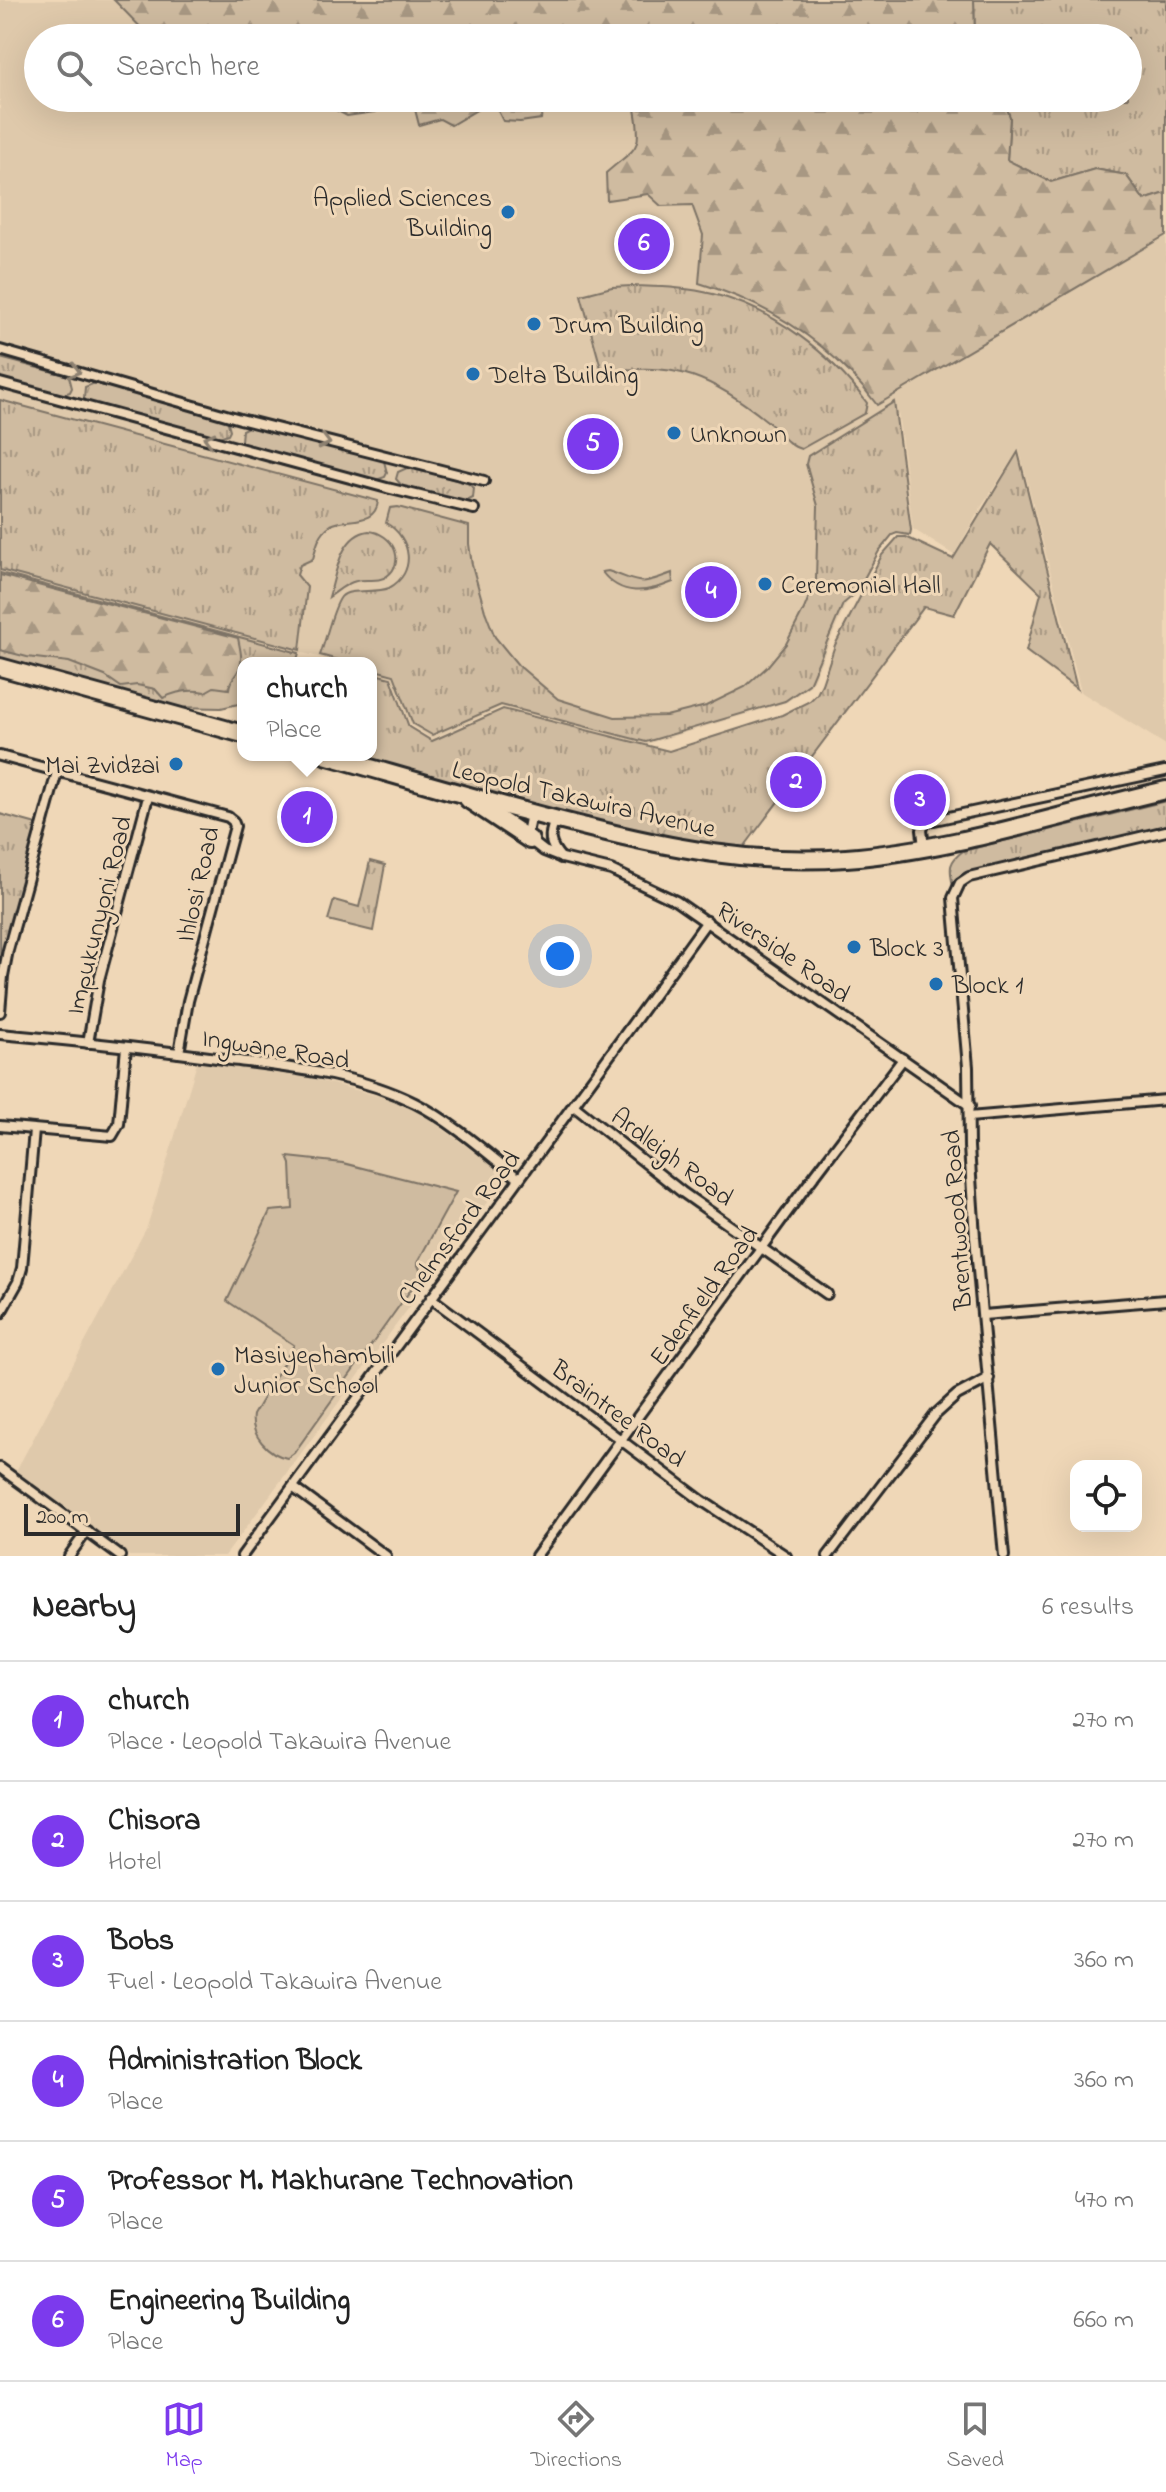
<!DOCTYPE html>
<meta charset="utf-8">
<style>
:root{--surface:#fff;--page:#f6f6f6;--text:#222;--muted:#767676;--line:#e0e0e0;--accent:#7c3aed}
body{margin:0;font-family:"Indie Flower",sans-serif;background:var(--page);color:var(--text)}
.controls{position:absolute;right:24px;bottom:24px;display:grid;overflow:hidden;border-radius:16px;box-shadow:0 8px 32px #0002}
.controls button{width:72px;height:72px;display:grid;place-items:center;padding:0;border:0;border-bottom:2px solid var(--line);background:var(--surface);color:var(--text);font:40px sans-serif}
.scale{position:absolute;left:24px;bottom:20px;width:216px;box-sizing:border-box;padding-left:8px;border:4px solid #2b2b2b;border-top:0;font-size:22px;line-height:28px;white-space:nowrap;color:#2b2b2b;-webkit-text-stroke:6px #efd7b7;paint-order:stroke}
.you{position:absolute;left:560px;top:956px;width:28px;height:28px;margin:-20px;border:6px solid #fff;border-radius:50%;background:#1a73e8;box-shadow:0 0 0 12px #1a73e833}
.badge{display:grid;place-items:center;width:52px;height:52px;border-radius:50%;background:var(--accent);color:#fff;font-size:26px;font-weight:700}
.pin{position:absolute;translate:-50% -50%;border:4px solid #fff;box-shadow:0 2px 8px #0006}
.popup{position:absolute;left:237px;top:657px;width:140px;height:104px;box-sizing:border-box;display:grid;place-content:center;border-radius:16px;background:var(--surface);filter:drop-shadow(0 2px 6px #0005);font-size:26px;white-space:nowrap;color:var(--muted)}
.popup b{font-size:30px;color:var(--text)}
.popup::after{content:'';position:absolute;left:50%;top:100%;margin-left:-16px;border:16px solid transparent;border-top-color:var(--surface)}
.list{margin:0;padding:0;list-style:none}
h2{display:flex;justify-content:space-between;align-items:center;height:104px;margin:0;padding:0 32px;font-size:34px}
h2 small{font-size:26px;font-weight:400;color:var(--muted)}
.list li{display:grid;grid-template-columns:52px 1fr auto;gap:24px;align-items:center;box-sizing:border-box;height:120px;padding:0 32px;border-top:2px solid var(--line)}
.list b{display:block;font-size:30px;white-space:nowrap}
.list p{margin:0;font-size:26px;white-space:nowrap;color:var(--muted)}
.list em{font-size:26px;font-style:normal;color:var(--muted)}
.icon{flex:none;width:44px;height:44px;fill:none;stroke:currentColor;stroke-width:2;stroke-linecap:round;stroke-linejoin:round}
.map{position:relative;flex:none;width:1166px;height:1556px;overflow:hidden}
.search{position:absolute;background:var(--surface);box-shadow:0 8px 32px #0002;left:24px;right:24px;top:24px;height:88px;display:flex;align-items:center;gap:20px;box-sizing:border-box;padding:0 28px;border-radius:44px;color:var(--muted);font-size:30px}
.sheet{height:824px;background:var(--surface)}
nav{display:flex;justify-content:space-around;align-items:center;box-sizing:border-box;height:112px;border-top:2px solid var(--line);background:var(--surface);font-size:22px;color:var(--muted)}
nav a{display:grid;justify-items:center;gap:4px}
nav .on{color:var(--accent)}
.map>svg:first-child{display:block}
.built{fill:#dfc9ab}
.grass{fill:url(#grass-tufts);stroke:#7d7366;stroke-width:2}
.forest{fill:url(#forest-firs);stroke:#7d7366;stroke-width:2}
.park{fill:#cfbba0;stroke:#7d7366;stroke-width:2}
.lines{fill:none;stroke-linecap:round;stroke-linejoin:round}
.street-casing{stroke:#2b2b2b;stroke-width:14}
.highway-casing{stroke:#2b2b2b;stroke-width:22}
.street{stroke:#efd7b7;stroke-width:8}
.highway{stroke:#efd7b7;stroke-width:16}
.oneway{stroke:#8d8171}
.poi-dot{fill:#1f6fb2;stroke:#efd7b7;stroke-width:3}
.labels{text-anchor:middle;stroke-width:6;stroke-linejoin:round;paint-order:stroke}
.poi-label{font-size:26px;fill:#2b2b2b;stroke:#efd7b7;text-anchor:start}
.street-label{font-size:26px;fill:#2b2b2b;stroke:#efd7b7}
</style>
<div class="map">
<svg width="1166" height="1556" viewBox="0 0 1166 1556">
<defs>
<pattern id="grass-tufts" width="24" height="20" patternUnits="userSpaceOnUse" patternTransform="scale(2)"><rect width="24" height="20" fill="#cfbba0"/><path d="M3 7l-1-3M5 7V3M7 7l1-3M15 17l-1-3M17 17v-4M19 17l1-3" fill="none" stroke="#a89883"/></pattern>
<pattern id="forest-firs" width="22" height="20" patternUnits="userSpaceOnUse" patternTransform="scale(2)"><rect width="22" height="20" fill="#cfbba0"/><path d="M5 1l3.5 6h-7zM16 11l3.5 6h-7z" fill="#a89883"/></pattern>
</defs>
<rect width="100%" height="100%" fill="#efd7b7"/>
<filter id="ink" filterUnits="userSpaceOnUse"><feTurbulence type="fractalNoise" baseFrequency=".0125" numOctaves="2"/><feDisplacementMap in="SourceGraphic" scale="16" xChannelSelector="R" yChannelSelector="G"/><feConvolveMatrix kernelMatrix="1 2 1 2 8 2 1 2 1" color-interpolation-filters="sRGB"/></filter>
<g filter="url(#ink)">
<g class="built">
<path d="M0,0H854L859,38H38V98H866L935,211L1166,204V745L1081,692L1019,449L980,509L954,555L913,529L898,413L863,565L811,685L787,702L647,744L502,707L432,739L410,725L392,677L371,671V663H341L0,572Z"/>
<path d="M198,1060L288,1072L409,1104L496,1168L499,1186L225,1556H129L16,1471L147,1227Z"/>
</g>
<g class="grass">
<path d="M974,0H1166V193L1144,200L1126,175L1095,169L1051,182L1007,160L1010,118L1003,98H1128V38H975Z"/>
<path d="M632,286C659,287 686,287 713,294C774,309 830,353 867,403L865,413L801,449C788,446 778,430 767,421C715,379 674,359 605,373L601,368L581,295L612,287Z"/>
<path d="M0,358L69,376L72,388L70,392L61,395L0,379Z"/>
<path d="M95,383L227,419L230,430L228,434L219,437L87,402L84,398L85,387Z"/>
<path d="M0,400L378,501C376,526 347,517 331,525C319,532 316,547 313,559L300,565L297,575L307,587L300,650L0,570Z"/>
<path d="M894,402L911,530L910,535L897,533L892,535L879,551L856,593L843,604L809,684L785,701L646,742L501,705L432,735L413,724L394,675L371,669V663H349L320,655C326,640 332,609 341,597C349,587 376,594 389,588C417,573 412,538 386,523L390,508L398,507L469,526V544L472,565L485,611L495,637L518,665L558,699L615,717L666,716L706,706L745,687L767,667L786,644L804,609L816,579L818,506L806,464L808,456Z"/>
<path d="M252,425L384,461L387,473L385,477L376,480L244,445L241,441L242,430Z"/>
<path d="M1018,452L1077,689L1026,651L1041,593L990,544L954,615L924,607L741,851L651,837L342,755H371V673L391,678L409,727L432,741L503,709L669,751L782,715L810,701L817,694L822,684L835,645L882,555L898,537H906L953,559Z"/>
<path d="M409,467L467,483L474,488L473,498L461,504L403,487L396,479L398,472Z"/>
<path d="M369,531C392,533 407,561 387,576C379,583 366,578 356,581C346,583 338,591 329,597C336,574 340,535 369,531Z"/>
<path d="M608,571C642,582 635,587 672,573L673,582C647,593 621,597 602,572Z"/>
<path d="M0,573L299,653L296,663H243V703L221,708L174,707L0,663Z"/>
<path d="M1166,801V829L958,881L953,887C950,869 947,863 963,851Z"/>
<path d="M0,814L40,825L0,983Z"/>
<path d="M370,861L385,865L373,931L328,920L334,900L359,907Z"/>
</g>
<g class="forest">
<path d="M114,0H974L975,38H151Z"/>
<path d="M329,98H397L375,112L347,116L328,106Z"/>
<path d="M412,98H543L541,119L520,122L503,121L495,105L487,104L451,125L440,119L419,125Z"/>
<path d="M644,98H1003L1010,117L1007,160L1051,182L1095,169L1126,175L1144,200L1166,193V235L877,405C832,344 772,305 699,283L703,235L692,205L661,206L648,194L607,200L606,173C636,146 643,153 635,109H643Z"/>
<path d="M0,575L238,638C240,649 244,661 238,671C234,679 230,679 229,689L214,687L205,692C190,689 177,691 163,698L155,689L137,685L121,687L105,676L69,662L27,657L0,650Z"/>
</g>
<path class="park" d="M288,1157L343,1163L456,1192L417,1263L422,1274L294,1453L287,1458C268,1454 250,1435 253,1415L294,1345L227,1301L270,1211L293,1209L291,1164Z"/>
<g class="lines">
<defs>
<g id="street">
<path d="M0,350L240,419L484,481"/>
<path d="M0,383L387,488L474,509"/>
<path d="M0,756L228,817L233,821L235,826L188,1001L179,1053"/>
<path d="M531,813L527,834L530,840L544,851L562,858L611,870L676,901L970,1106"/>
<path d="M555,820C548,837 549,844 561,858"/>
<path d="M924,847L922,830L925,822L1165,771"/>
<path d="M0,1012L3,976L8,950L57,772"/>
<path d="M0,1034C77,1041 154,1049 231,1060C293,1068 357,1074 415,1103C451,1121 487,1153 518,1178"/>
<path d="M88,1043L99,980L148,797"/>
<path d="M574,1106L682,1192L827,1294"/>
<path d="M969,1117L1166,1100"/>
<path d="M0,1126L112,1136L119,1124L126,1047"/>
<path d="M431,1298L701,1500L786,1556"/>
<path d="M0,1314L18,1282L22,1268L34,1130"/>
<path d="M983,1315L1166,1300"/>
<path d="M0,1468L120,1556"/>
<path d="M294,1488L386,1556"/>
<path d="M69,1556L87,1531"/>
<path d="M242,1556C397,1344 554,1134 707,921"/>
<path d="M536,1556L802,1192L903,1059"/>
<path d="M828,1556L936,1414L957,1395L989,1378"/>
<path d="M1004,1556L975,1237L969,1147L968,1067L953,898L960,883L969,877L1166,831"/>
</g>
<g id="highway">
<path d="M0,667L243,734"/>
<path d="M325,755C410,779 496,805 582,826C669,848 755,865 846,858C954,850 1060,814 1166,790"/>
<path d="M468,799L530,840"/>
</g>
</defs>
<use href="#street" class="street-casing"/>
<use href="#highway" class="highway-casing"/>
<use href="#street" class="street"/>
<use href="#highway" class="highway"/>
</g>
<defs><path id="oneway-chevron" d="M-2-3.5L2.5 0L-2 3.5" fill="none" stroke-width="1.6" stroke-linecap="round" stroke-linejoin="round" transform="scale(2)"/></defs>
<g class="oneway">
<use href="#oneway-chevron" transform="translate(75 371) rotate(16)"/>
<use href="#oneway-chevron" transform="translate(209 439) rotate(-165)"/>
<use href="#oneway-chevron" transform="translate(325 442) rotate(15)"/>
</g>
</g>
<g class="poi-dot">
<circle cx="508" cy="212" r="8"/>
<circle cx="534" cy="324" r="8"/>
<circle cx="473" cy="374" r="8"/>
<circle cx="674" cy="433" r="8"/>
<circle cx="765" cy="584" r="8"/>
<circle cx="176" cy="764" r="8"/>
<circle cx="854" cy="947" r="8"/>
<circle cx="936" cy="984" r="8"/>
<circle cx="218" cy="1369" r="8"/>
</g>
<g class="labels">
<g class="poi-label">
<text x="492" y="206" text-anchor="end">Applied Sciences<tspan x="492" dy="30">Building</tspan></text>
<text x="550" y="333">Drum Building</text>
<text x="489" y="383">Delta Building</text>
<text x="690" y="442">Unknown</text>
<text x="781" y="593">Ceremonial Hall</text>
<text x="160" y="773" text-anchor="end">Mai Zvidzai</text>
<text x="870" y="956">Block 3</text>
<text x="952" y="993">Block 1</text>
<text x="234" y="1363">Masiyephambili<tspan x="234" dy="30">Junior School</tspan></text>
</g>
<g class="street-label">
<text transform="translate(584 798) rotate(13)" y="9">Leopold Takawira Avenue</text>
<text transform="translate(197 884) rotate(-77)" y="9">Ihlosi Road</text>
<text transform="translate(98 915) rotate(-76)" y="9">Impukunyoni Road</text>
<text transform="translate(784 951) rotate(35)" y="9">Riverside Road</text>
<text transform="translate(276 1048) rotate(9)" y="9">Ingwane Road</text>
<text transform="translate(673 1156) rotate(37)" y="9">Ardleigh Road</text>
<text transform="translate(956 1220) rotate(-94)" y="9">Brentwood Road</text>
<text transform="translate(458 1227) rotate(-53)" y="9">Chelmsford Road</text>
<text transform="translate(703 1295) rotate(-54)" y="9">Edenfield Road</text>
<text transform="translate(619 1413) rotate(37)" y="9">Braintree Road</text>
</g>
</g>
</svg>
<div class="controls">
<button><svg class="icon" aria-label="locate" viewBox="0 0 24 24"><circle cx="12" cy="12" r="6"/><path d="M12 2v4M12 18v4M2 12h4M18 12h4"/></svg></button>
</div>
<div class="scale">200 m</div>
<div class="you"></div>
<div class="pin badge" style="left:307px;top:817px">1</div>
<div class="popup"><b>church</b>Place</div>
<div class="pin badge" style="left:796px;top:782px">2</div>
<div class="pin badge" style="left:920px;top:800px">3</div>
<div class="pin badge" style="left:711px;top:592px">4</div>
<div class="pin badge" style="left:593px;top:444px">5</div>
<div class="pin badge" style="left:644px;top:244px">6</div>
<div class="search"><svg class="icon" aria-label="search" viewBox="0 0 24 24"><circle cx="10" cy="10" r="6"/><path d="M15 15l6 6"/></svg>Search here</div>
</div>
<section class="sheet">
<h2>Nearby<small>6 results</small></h2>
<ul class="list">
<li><span class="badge">1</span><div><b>church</b><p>Place · Leopold Takawira Avenue</p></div><em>270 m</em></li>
<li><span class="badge">2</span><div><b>Chisora</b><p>Hotel</p></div><em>270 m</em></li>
<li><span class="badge">3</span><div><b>Bobs</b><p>Fuel · Leopold Takawira Avenue</p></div><em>360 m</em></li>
<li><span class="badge">4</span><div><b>Administration Block</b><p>Place</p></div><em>360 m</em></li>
<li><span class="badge">5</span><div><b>Professor M. Makhurane Technovation</b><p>Place</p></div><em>470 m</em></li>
<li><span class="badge">6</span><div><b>Engineering Building</b><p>Place</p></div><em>660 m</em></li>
</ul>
</section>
<nav>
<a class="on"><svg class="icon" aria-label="map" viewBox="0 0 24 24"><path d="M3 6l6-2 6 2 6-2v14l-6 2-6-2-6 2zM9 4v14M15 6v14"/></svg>Map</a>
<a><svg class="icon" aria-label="directions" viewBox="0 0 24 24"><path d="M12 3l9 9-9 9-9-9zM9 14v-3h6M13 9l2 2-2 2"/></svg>Directions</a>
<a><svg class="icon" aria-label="saved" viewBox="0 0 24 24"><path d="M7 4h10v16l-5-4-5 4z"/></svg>Saved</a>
</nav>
